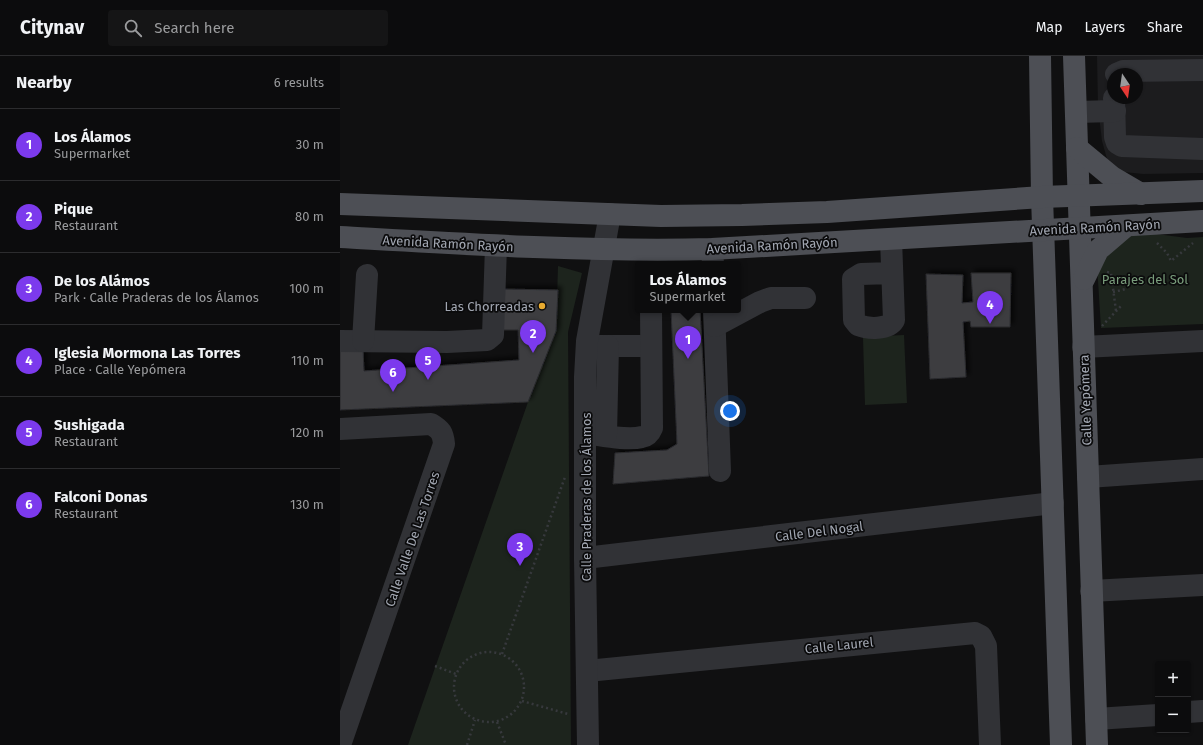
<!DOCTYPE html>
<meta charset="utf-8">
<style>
:root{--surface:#0c0c0d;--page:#151516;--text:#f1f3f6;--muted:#9a9b9d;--line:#2c2c2e;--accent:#7c3aed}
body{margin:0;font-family:"Fira Sans",sans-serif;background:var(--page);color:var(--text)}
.controls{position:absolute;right:12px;bottom:12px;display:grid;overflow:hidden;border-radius:4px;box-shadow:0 1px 3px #0004}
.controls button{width:36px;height:36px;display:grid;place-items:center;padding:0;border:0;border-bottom:1px solid var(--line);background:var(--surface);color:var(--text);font:20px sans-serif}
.compass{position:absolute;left:767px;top:12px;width:36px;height:36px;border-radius:50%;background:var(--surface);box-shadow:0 1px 3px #0004;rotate:167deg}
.you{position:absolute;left:390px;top:355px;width:14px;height:14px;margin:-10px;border:3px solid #fff;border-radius:50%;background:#1a73e8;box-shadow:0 0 0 6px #1a73e833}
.badge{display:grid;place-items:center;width:26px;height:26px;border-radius:50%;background:var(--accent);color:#fff;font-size:13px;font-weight:700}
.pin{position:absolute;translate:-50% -33px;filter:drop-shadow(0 1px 2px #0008)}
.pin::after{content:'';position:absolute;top:21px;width:14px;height:12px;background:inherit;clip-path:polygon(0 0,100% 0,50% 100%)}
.popup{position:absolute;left:295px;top:205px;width:106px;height:52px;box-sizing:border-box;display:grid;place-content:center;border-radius:4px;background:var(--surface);filter:drop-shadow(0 1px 3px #0005);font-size:13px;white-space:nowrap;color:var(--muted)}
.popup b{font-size:15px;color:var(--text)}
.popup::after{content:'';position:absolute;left:50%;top:100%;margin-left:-8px;border:8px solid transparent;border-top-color:var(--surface)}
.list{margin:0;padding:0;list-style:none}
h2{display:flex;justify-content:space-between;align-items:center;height:52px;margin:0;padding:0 16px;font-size:17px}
h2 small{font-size:13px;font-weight:400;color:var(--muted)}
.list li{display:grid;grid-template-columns:26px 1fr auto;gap:12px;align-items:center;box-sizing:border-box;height:72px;padding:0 16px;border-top:1px solid var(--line)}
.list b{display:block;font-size:15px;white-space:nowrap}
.list p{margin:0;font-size:13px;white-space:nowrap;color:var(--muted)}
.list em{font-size:13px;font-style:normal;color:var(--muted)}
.icon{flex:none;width:22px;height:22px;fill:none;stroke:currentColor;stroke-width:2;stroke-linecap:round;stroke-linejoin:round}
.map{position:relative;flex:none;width:863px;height:689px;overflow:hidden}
header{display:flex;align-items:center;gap:24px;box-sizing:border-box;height:56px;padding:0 20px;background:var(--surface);border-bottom:1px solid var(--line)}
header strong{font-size:19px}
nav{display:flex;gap:22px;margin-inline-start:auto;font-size:14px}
.search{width:280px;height:36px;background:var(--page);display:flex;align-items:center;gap:10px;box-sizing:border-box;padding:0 14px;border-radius:4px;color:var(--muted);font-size:15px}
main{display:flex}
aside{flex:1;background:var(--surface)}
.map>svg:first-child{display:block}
.built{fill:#1c1c1e;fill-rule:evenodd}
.green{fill:#1d241d}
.building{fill:#3c3d41;stroke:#2a2a2d;filter:url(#shadow)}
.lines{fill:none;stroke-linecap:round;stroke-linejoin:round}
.path{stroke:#37393d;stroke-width:2.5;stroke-dasharray:2 3;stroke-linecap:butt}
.minor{stroke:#313236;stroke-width:22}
.major{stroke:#4d4f55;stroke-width:22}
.poi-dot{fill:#e9ab30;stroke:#0b0b0c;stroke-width:1.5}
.labels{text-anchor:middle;stroke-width:3.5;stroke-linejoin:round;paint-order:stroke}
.street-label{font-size:13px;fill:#a2a7b2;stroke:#0b0b0c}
.park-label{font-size:13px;fill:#799c7b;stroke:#0b0b0c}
.poi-label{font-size:13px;fill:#a2a7b2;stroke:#0b0b0c;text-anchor:end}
</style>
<header>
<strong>Citynav</strong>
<div class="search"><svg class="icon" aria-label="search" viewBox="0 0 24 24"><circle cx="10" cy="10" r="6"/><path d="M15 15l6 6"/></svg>Search here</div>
<nav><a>Map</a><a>Layers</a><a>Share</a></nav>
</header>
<main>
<aside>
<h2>Nearby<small>6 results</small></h2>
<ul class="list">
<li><span class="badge">1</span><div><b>Los Álamos</b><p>Supermarket</p></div><em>30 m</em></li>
<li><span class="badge">2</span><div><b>Pique</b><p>Restaurant</p></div><em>80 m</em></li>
<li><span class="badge">3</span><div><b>De los Alámos</b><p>Park · Calle Praderas de los Álamos</p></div><em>100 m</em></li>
<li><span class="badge">4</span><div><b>Iglesia Mormona Las Torres</b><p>Place · Calle Yepómera</p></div><em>110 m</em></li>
<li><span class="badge">5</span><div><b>Sushigada</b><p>Restaurant</p></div><em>120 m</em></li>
<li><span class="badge">6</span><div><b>Falconi Donas</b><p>Restaurant</p></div><em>130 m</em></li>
</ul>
</aside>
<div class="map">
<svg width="863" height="689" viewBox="0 0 863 689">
<defs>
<filter id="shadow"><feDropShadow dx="3.5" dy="-3.5" stdDeviation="2" flood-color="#0009"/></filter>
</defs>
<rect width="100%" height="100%" fill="#101011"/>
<path class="built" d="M757,0H863V117L803,118L784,116L769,110L762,85L758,51ZM773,18H797V42H773Z"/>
<g class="green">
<path d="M801,176L847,182L863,181V268L761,272L757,209L777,181Z"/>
<path d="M218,210L242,217L228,276L231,689H68L188,346L216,275Z"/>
<path d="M564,279L567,347L525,349L523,281Z"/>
</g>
<g class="building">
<path d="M631,217H671L670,271H631L630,265L623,266L626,321L590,323L586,218L623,219L622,247L633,246Z"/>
<path d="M162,233L218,234L216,275L188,346L0,354V295L23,293L24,315L179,304L178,274H163Z"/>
<path d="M331,254H360L369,420L273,428L275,397L327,394L337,388Z"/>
</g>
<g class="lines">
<g class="path">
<path d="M817,187L827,197L831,205L853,187"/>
<path d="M767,216L771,217L776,255"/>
<path d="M798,220L804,229"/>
<path d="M773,236L786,233"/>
<path d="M762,270L781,250"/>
<circle cx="149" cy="631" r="35"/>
<path d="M162,598L225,421"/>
<path d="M95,610L116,618"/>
<path d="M182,645L228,658"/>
<path d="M157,666L166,689"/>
<path d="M127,689L135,664"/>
</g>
<g class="minor">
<path d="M776,18L783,15L863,14"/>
<path d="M774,42L775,81L777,87L782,90L863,93"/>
<path d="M736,56L775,55"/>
<path d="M551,183L554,264C548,274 528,273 518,269L514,264L513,223L521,218L552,217"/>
<path d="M372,193L373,208"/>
<path d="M374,254L380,415"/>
<path d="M375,270L420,246L431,242H465"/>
<path d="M0,285L107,286L147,284L153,279L156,190"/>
<path d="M23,285L27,219"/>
<path d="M253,290H311"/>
<path d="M743,291L863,285"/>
<path d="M0,373L91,368C101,374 103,377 104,388L0,689"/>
<path d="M245,377C261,379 286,385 302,381C308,380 310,377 312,372L311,254"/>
<path d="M266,379L268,290"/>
<path d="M748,421L863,413"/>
<path d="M245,502L713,447"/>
<path d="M751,535L863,529"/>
<path d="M247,615L635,577L641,580L646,590L650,689"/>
<path d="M848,656L863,655"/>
<path d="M756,663L818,659"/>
<path d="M248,689L245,502V321L247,285L270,158"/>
</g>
<g class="major">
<path d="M700,0L702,141L721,689"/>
<path d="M734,0L757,689"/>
<path d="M737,92L772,121L801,138"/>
<path d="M0,148L321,160L402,159L487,156L702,141L863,135"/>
<path d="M0,181C124,188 248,196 372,193L863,165"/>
<path d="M744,223L758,194L785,171"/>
</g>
</g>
<circle class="poi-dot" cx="202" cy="250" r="4"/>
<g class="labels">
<g class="street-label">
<text transform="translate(755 171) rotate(-3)" y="5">Avenida Ramón Rayón</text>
<text transform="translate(108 187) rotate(3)" y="5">Avenida Ramón Rayón</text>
<text transform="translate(432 189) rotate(-3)" y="5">Avenida Ramón Rayón</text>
<text transform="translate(745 344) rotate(-92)" y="5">Calle Yepómera</text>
<text transform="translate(246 441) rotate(-90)" y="5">Calle Praderas de los Álamos</text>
<text transform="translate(479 475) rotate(-7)" y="5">Calle Del Nogal</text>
<text transform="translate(72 483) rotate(-71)" y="5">Calle Valle De Las Torres</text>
<text transform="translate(499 589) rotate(-6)" y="5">Calle Laurel</text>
</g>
<g class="park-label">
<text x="805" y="228">Parajes del Sol</text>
</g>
<g class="poi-label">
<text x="194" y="255">Las Chorreadas</text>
</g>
</g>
</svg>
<div class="controls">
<button>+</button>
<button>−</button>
</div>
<svg class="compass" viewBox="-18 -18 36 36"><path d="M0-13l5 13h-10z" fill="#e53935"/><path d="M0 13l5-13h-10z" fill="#9a9b9d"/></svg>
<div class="you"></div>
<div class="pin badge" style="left:348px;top:303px">1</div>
<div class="popup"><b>Los Álamos</b>Supermarket</div>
<div class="pin badge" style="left:193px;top:297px">2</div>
<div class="pin badge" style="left:180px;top:510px">3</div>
<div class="pin badge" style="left:650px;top:268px">4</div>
<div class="pin badge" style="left:88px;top:324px">5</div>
<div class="pin badge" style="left:53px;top:336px">6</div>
</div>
</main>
